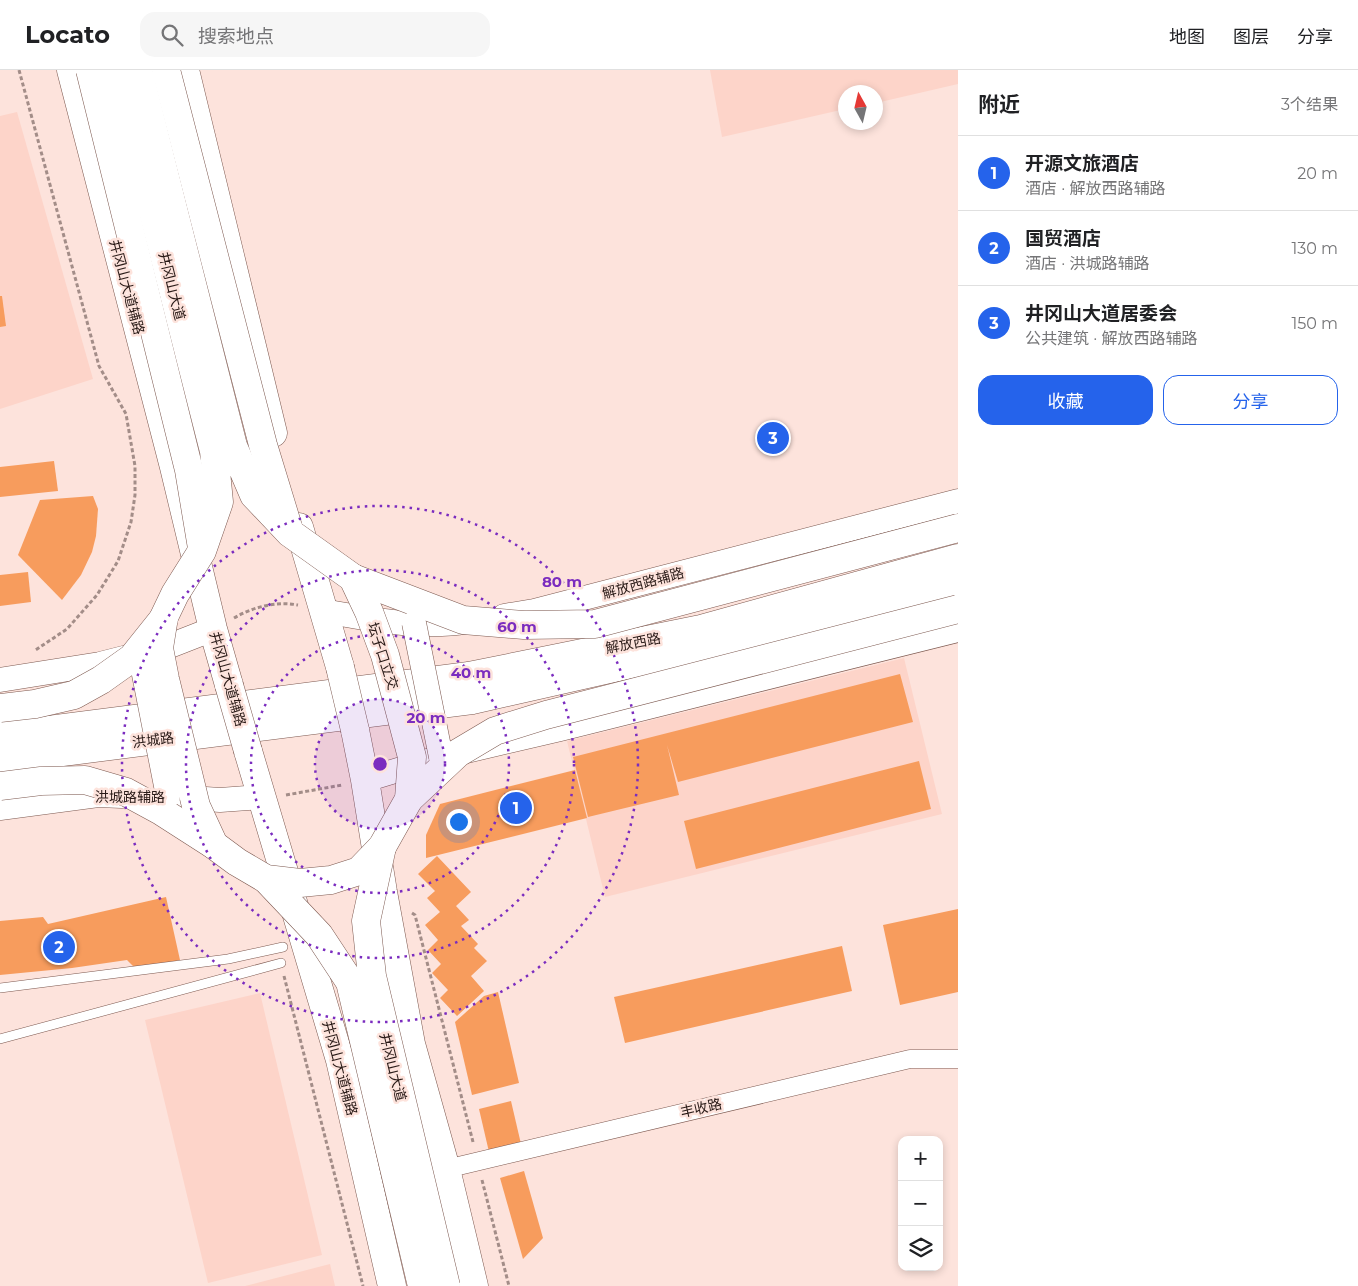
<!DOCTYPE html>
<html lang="zh">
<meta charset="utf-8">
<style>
:root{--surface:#fff;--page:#f6f6f6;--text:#202124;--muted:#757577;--line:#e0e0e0;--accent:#2563eb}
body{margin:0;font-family:Montserrat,"Noto Sans SC",sans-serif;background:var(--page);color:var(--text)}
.controls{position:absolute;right:15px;bottom:15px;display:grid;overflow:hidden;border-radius:10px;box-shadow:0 2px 8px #0003}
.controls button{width:45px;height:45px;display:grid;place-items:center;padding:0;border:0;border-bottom:1px solid var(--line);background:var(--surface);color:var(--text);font:25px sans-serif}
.compass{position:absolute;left:838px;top:15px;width:45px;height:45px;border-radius:50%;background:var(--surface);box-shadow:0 2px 8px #0003;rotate:352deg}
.you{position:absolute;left:458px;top:751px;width:18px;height:18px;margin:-12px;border:4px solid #fff;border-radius:50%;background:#1a73e8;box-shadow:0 0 0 8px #1a73e833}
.badge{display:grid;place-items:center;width:32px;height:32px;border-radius:50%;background:var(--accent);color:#fff;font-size:16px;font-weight:700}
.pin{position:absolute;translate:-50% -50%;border:2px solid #fff;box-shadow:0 1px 5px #0006}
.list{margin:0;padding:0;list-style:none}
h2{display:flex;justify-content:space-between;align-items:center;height:65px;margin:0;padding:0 20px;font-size:21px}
h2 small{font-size:16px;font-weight:400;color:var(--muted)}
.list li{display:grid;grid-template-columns:32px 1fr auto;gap:15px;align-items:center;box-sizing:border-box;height:75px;padding:0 20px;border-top:1px solid var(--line)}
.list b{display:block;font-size:19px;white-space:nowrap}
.list p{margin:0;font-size:16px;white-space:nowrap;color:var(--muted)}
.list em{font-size:16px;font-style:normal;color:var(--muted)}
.actions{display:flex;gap:10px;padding:15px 20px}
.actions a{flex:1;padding:11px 0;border:1px solid var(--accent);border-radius:15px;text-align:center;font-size:18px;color:var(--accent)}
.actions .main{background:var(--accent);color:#fff}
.icon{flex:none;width:28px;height:28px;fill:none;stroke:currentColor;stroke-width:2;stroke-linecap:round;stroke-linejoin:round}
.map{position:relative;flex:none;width:958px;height:1216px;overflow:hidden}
header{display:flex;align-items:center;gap:30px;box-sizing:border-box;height:70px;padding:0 25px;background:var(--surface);border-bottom:1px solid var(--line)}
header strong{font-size:24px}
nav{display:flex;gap:28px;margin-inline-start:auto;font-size:18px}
.search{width:350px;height:45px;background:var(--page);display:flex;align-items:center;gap:12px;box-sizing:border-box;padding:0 18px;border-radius:15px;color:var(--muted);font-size:19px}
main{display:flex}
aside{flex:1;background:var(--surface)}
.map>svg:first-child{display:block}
.built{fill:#fdd4c9}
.building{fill:#f79c5d}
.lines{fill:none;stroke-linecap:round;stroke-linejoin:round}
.service-casing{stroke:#7d5950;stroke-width:10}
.minor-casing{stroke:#7d5950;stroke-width:19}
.secondary-casing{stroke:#7d5950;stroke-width:25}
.primary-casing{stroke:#7d5950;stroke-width:29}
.path{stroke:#a38d88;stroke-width:3;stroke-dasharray:4 2.5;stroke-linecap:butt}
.service{stroke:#fff;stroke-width:9}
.minor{stroke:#fff;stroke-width:18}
.secondary{stroke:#fff;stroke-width:24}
.primary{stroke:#fff;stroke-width:28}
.secondary-bridge-casing{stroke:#7d5950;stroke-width:25;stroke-linecap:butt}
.primary-bridge-casing{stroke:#7d5950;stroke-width:29;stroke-linecap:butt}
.trunk-bridge-casing{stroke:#7d5950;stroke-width:29;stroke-linecap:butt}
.secondary-bridge{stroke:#fff;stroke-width:24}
.primary-bridge{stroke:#fff;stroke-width:28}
.trunk-bridge{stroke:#fff;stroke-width:28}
.ring{fill:none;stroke:#7b2cbf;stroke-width:2.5;stroke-dasharray:2.5 5}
.labels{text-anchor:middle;stroke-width:5;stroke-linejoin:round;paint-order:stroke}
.street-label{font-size:14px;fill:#291a17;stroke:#fde3dc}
.centre{fill:#7b2cbf;stroke:#fde3dc;stroke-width:2.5}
.ring-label{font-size:15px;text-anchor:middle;font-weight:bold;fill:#7b2cbf;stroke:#fde3dc;stroke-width:5;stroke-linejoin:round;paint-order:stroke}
</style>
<header>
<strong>Locato</strong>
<div class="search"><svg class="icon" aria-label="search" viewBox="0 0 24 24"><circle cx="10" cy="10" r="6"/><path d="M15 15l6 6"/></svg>搜索地点</div>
<nav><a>地图</a><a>图层</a><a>分享</a></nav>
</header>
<main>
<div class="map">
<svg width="958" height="1216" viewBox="0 0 958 1216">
<rect width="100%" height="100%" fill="#fde3dc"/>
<g class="built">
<path d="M710,0H958V14L876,33V22H846L845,39L722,67Z"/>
<path d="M17,42L93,309L0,339V46Z"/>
<path d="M904,588L942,744L605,827L567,671Z"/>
<path d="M260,923L322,1185L208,1213L145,950Z"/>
<path d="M330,1194L335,1216H245Z"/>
</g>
<g class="building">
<path d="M0,226H2L6,256L0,257Z"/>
<path d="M54,391L58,421L0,427V397Z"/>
<path d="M93,426L98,439L96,466L92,482L81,505L62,530L18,485L40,430Z"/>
<path d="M28,502L31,532L0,536V505Z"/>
<path d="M900,604L913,652L678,712L667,675L679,725L588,747L573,687Z"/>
<path d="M919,691L931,739L696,799L684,751Z"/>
<path d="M575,700L587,748L426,788V765L440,734Z"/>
<path d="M437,786L471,822L456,836L469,850L461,856L478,874L474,878L487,891L471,906L484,921L457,946L440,928L448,920L432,903L441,894L428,880L438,870L425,855L440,842L427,828L435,821L418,804Z"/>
<path d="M166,827L180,890L137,900L127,890L72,898L0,905V851L43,847L48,854Z"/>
<path d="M958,839V922L900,935L883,855Z"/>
<path d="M842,876L852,921L625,973L614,927Z"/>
<path d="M498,922L519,1013L472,1025L455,952L484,926Z"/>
<path d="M511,1031L521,1074L489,1082L479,1039Z"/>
<path d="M524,1101L543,1168L523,1189L500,1108Z"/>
</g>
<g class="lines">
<defs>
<g id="service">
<path d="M0,918L228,889L283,877"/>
<path d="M0,969L281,893"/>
</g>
<path id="minor" d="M446,1099L910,989H958"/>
<g id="secondary">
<path d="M323,541C367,549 421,559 466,552"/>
<path d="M504,546L534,541L958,431"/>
<path d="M0,610L100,594L167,577L213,559"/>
<path d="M365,710L441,687L560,659L958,560"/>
<path d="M176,727L220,730L261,727"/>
<path d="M0,738L98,725L122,726"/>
</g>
<g id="primary">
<path d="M71,0L174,397L213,559L229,615"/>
<path d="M185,0L273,363"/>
<path d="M299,457L340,597"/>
<path d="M355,660L365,710L383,822L411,974L446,1099L474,1216"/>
<path d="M0,666L469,606L701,559L958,488"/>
<path d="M248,681L340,990L392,1216"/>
<path d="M0,690L472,630L702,578L958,512"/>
</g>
</defs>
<use href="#service" class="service-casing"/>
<use href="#minor" class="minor-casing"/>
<use href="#secondary" class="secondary-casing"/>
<use href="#primary" class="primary-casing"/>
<g class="path">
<path d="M19,0L99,296L126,344L135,396V425L131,452L118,491L97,525L67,559L34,581"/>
<path d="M234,548C253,537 276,531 298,535"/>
<path d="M286,725L342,715"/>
<path d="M412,843L415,845L473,1072"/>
<path d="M284,906L363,1216"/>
<path d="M482,1110L509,1216"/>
</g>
<use href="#service" class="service"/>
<use href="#minor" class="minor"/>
<use href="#secondary" class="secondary"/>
<use href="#primary" class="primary"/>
<defs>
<g id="secondary-bridge">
<path d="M414,553L441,687"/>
<path d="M140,584L168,726"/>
</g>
<g id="primary-bridge">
<path d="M340,597L355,660"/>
<path d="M229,615L248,681"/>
</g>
<g id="trunk-bridge">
<path d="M90,0L189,400L202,478"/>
<path d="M117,0L214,381L219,432L202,481L175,524L164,547L159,578L165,609L196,736L214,775L237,792L266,809L300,813L331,810L359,801L382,777L409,729L412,687L385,585L369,542L353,508L290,463L254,425L233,376L138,0"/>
<path d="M166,0L263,375L288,457"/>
<path d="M353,508L463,550L524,555L595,554L958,458"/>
<path d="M0,638L35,634L74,625L101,610L132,588L164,548"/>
<path d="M0,716L41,711L85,710L126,722L161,741L214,775"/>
<path d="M409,729L458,683L495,661L546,645L958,539"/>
<path d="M382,777L366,851L372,906L446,1216"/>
<path d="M266,809L319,865L350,912L422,1216"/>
</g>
</defs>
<use href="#secondary-bridge" class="secondary-bridge-casing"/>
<use href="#primary-bridge" class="primary-bridge-casing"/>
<use href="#trunk-bridge" class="trunk-bridge-casing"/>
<use href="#secondary-bridge" class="secondary-bridge"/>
<use href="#primary-bridge" class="primary-bridge"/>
<use href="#trunk-bridge" class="trunk-bridge"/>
</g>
<circle cx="380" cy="694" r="65" fill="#7b2cbf" fill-opacity=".12"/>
<g class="ring">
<circle cx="380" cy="694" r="65"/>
<circle cx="380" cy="694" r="129"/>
<circle cx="380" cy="694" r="194"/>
<circle cx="380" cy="694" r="258"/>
</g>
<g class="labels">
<g class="street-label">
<text transform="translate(172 216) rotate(76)" y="5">井冈山大道</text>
<text transform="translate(127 217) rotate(75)" y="5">井冈山大道辅路</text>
<text transform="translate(643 513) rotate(-15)" y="5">解放西路辅路</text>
<text transform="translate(633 573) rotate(-11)" y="5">解放西路</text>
<text transform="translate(383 586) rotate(72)" y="5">坛子口立交</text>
<text transform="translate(228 609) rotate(74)" y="5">井冈山大道辅路</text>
<text transform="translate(153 670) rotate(-7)" y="5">洪城路</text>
<text x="130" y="732">洪城路辅路</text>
<text transform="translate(393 997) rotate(76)" y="5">井冈山大道</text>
<text transform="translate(340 998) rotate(75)" y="5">井冈山大道辅路</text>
<text transform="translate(701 1038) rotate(-13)" y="5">丰收路</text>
</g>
</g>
<circle cx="380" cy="694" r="8" class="centre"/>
<g class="ring-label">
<text x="562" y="517">80 m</text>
<text x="517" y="562">60 m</text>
<text x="471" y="608">40 m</text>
<text x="426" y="653">20 m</text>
</g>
</svg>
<div class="controls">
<button>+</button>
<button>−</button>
<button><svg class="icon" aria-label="layers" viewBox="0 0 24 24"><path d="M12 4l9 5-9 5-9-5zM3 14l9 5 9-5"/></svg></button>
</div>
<svg class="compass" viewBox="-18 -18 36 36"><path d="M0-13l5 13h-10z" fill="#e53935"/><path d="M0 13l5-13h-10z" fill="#757577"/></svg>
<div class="you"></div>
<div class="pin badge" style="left:516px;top:738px">1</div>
<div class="pin badge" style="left:59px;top:877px">2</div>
<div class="pin badge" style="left:773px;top:368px">3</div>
</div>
<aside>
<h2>附近<small>3个结果</small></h2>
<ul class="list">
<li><span class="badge">1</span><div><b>开源文旅酒店</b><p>酒店 · 解放西路辅路</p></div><em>20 m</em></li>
<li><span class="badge">2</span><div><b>国贸酒店</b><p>酒店 · 洪城路辅路</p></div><em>130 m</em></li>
<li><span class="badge">3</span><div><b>井冈山大道居委会</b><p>公共建筑 · 解放西路辅路</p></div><em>150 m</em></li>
</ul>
<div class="actions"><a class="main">收藏</a><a>分享</a></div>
</aside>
</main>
